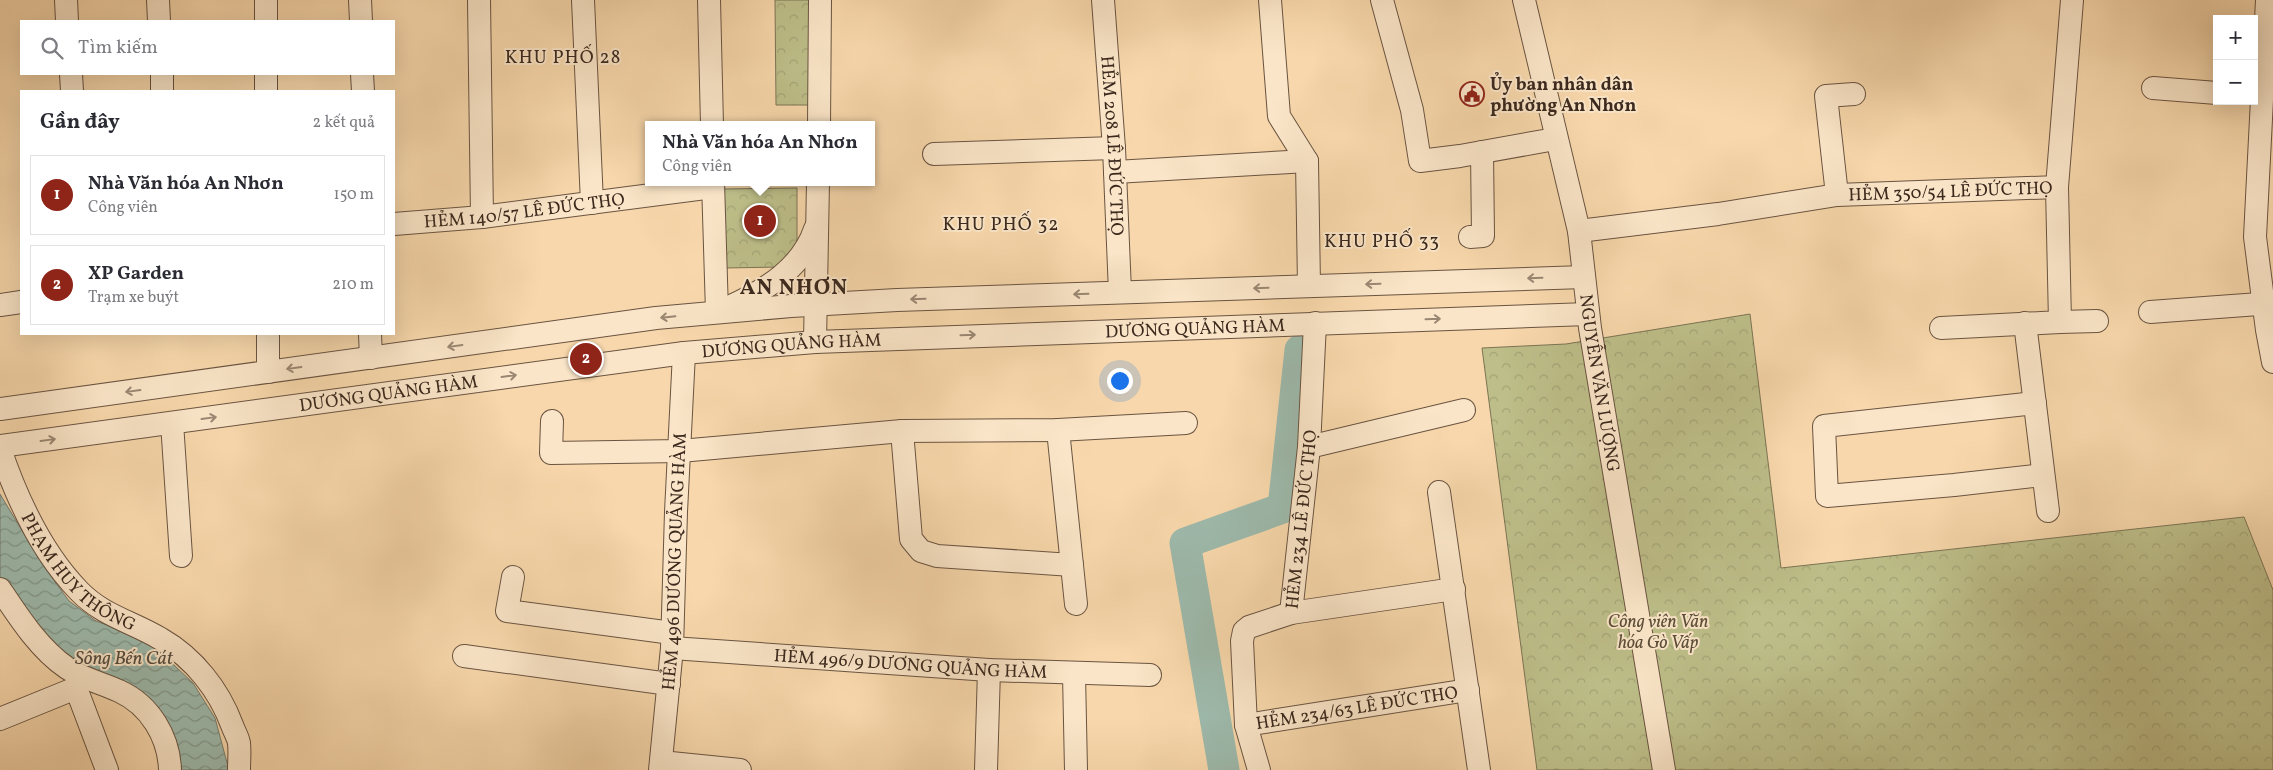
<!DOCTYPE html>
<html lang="vi">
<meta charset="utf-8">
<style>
:root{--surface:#fff;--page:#f7f7f7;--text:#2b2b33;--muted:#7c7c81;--line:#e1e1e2;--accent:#8f2418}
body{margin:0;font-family:Vollkorn,serif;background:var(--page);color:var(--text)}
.controls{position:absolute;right:15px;top:15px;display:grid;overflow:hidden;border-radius:0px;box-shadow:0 5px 20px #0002}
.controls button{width:45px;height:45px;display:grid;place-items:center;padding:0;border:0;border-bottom:1px solid var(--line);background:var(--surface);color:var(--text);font:25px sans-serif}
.you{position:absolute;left:1119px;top:380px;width:18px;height:18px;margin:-12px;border:4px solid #fff;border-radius:50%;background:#1a73e8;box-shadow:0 0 0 8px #1a73e833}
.badge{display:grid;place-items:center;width:32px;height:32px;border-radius:50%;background:var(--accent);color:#fff;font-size:16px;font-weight:700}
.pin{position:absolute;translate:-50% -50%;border:2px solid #fff;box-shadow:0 1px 5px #0006}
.popup{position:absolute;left:645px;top:121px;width:230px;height:65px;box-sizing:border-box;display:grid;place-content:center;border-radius:0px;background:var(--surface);filter:drop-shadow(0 1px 4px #0005);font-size:16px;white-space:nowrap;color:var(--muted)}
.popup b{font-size:19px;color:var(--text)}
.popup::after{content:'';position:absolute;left:50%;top:100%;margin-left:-10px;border:10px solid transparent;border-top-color:var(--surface)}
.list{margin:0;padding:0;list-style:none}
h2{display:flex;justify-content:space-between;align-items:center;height:65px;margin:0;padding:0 20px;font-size:21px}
h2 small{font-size:16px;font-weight:400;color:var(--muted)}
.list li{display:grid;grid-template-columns:32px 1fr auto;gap:15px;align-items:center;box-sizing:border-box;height:80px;margin:0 10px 10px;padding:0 10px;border:1px solid var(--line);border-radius:0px}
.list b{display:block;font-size:19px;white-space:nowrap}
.list p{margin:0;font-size:16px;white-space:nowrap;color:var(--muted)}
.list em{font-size:16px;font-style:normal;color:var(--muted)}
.icon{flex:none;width:28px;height:28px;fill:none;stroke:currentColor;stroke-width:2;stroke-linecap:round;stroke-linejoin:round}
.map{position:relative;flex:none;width:2273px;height:770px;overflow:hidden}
.search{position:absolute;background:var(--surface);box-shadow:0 5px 20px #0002;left:20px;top:20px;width:375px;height:55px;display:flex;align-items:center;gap:12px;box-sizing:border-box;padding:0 18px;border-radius:0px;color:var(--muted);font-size:19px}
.panel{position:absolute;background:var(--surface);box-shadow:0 5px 20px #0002;left:20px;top:90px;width:375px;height:245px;border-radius:0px}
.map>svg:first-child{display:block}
.park{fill:url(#park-crowns);stroke:#7c7454}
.water{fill:url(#water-waves);stroke:#767f73}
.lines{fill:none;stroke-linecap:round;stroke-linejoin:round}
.river{stroke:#9db9ab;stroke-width:31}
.minor-casing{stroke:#6a5441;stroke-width:24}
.minor{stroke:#fae5c8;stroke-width:22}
.oneway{stroke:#9a8773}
.labels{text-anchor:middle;stroke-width:4;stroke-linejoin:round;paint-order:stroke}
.poi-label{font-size:18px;font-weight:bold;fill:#3b291e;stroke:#fae5c8;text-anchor:start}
.street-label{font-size:18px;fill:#3b291e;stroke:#fae5c8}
.park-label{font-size:18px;font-style:italic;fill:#5c4e39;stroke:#fae5c8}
.neighbourhood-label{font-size:19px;letter-spacing:1px;fill:#3b291e;stroke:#fae5c8}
.water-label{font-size:19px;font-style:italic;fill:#544d41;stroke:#fae5c8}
.district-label{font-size:22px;font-weight:bold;letter-spacing:1px;fill:#3b291e;stroke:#fae5c8}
</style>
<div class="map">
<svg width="2273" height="770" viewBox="0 0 2273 770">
<defs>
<pattern id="park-crowns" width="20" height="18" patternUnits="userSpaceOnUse" patternTransform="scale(1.25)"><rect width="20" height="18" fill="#bdbe89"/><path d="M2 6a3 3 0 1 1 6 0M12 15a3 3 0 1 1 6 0" fill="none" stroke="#a3a376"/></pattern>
<pattern id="water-waves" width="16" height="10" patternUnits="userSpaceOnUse" patternTransform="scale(1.25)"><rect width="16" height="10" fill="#9db9ab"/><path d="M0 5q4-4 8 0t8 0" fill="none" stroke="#81968b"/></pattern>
</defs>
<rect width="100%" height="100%" fill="#f7d7ab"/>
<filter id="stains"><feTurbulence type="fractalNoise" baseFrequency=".004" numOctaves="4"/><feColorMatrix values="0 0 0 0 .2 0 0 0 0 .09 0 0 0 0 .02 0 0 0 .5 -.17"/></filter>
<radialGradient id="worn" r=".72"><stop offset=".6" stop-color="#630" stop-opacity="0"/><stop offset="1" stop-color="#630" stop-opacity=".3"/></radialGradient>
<g class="park">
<path d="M775,0H810V105H776Z"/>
<path d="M797,188V253L783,267L723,268L722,189Z"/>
<path d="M1750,314L1781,568L2244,517L2273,590V770H1537L1482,348L1566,344Z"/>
</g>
<path class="water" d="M0,494L42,564L69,601L96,621L136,636L158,650L193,683L215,718L229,770H179L178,752L87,667L56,648L11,598L0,577Z"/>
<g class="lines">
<path class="river" d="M1224,770L1185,543L1283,508L1300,350"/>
<defs>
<g id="minor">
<path d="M66,0L67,21"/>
<path d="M158,0L159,21"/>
<path d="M266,0V21"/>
<path d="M360,0L361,21"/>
<path d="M479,0L482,217"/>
<path d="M583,0L592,203"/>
<path d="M709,0L712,125"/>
<path id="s1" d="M1103,0L1114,148L1120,292"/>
<path d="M1270,0L1279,116L1307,161L1309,286"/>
<path d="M1382,0L1412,110L1420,161L1460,156L1555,139"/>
<path id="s2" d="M1524,0L1579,231L1590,328L1664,770"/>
<path d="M2267,0L2255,237L2267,330L2273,362"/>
<path d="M71,74L72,91"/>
<path d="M162,74V91"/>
<path d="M266,74V91"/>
<path d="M362,74L363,91"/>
<path d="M2153,88L2217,93"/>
<path d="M819,125L820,0"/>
<path d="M934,154L1114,148"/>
<path d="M1115,172L1307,161"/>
<path d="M713,182L717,312"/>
<path d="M1837,195L1826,96L1854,94"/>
<path id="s3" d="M394,224L482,217L713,187"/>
<path id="s4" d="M1579,231L1718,214L1837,195L2057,187L2072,0"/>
<path d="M1470,237L1483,236L1482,152"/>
<path d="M0,305L21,302"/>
<path d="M729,307C766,290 802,268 815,229"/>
<path d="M2150,312L2273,303"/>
<path d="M2060,322L2097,321"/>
<path d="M2025,323L2048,511"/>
<path d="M1941,328L2060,322L2057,187"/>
<path d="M268,334V372"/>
<path d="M370,334L371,358"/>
<path d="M815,342L818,182"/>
<path d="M2035,403L1824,426L1827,496L1954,485L2043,475"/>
<path d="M0,409L656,318L791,306L897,300L1584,277"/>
<path d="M552,421L551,453L680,451L902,431L1058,430L1186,423"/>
<path d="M172,423L181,556"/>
<path d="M1058,430L1076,604"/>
<path d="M902,431L911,539L921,551L937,556L1072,565"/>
<path id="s5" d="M0,446L684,353L815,342L1588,314"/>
<path d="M1309,447L1464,410"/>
<path id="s6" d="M0,449C17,499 42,553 79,591C103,616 133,622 161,639C194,658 219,690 232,725C234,731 238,737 239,743C240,752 239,762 239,770"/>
<path d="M1439,492L1479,770"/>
<path d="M513,577L507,611L672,633"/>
<path d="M0,589C18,616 39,649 67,668C83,679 102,683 119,691C150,705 169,737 170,770"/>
<path d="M1291,613L1454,589"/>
<path id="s7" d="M672,648L989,670L1150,675"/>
<path d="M464,656L669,684"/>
<path d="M1074,674L1076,770"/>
<path d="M76,688L107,770"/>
<path d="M0,719L76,688L82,677"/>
<path id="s8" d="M1246,725L1468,690"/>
<path d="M661,762L740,770"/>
<path id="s9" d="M660,770L672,648L676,512L684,353"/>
<path d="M986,770L989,670"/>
<path id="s10" d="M1259,770L1246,725L1242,641L1244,631L1249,627L1291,613L1309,447L1315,323"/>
</g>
</defs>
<use href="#minor" class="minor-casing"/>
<use href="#minor" class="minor"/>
</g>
<defs><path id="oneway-shaft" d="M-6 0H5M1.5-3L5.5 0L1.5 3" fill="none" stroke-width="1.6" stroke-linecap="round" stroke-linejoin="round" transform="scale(1.25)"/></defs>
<g class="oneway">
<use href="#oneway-shaft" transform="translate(1535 278) rotate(178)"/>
<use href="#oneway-shaft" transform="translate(1373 284) rotate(178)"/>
<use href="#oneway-shaft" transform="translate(1261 288) rotate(178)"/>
<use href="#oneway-shaft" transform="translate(1081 294) rotate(178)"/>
<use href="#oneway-shaft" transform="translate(918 299) rotate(178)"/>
<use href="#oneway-shaft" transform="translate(668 317) rotate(174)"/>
<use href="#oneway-shaft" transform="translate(1433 319) rotate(-2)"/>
<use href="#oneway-shaft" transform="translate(968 335) rotate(-2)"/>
<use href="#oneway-shaft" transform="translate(455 346) rotate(172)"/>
<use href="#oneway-shaft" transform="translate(294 368) rotate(172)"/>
<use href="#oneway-shaft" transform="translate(509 376) rotate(-8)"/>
<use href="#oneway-shaft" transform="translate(133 391) rotate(172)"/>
<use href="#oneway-shaft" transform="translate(209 418) rotate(-8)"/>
<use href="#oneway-shaft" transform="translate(48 440) rotate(-8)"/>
</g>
<defs>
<symbol id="civic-ring" viewBox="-11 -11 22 22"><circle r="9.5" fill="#fae5c8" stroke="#8f2418" stroke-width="1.5"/><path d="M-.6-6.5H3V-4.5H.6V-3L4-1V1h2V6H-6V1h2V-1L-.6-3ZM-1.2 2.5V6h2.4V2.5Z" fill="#8f2418"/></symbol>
</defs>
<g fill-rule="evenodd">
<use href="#civic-ring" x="1458" y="80" width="28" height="28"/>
</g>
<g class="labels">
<g class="poi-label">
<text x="1490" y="90">Ủy ban nhân dân<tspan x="1490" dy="21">phường An Nhơn</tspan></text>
</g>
<g class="street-label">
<text dy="6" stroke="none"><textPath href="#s1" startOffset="146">HẺM 208 LÊ ĐỨC THỌ</textPath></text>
<text dy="6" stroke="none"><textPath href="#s4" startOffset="374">HẺM 350/54 LÊ ĐỨC THỌ</textPath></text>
<text dy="6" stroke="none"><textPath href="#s3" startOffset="131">HẺM 140/57 LÊ ĐỨC THỌ</textPath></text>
<text dy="6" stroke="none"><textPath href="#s5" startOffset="1202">DƯƠNG QUẢNG HÀM</textPath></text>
<text dy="6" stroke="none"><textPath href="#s5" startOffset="798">DƯƠNG QUẢNG HÀM</textPath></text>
<text dy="6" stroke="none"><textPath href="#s2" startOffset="391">NGUYỄN VĂN LƯỢNG</textPath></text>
<text dy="6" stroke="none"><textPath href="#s5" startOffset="392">DƯƠNG QUẢNG HÀM</textPath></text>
<text dy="6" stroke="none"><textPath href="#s10" startOffset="286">HẺM 234 LÊ ĐỨC THỌ</textPath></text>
<text dy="6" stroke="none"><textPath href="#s9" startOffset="209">HẺM 496 DƯƠNG QUẢNG HÀM</textPath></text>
<text dy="6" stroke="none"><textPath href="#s6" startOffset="150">PHẠM HUY THÔNG</textPath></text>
<text dy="6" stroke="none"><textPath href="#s7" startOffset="239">HẺM 496/9 DƯƠNG QUẢNG HÀM</textPath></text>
<text dy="6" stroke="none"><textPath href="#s8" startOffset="112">HẺM 234/63 LÊ ĐỨC THỌ</textPath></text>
</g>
<g class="park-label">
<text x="1658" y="627">Công viên Văn<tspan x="1658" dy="21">hóa Gò Vấp</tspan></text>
</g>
<g class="neighbourhood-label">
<text x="563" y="63">KHU PHỐ 28</text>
<text x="1001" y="230">KHU PHỐ 32</text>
<text x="1382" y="247">KHU PHỐ 33</text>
</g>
<g class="water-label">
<text x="124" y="664">Sông Bến Cát</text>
</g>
<g class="district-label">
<text x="794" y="294">AN NHƠN</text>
</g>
</g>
<rect width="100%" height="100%" filter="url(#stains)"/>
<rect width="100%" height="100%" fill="url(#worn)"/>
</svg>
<div class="controls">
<button>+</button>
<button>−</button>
</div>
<div class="you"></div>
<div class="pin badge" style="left:760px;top:221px">1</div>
<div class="popup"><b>Nhà Văn hóa An Nhơn</b>Công viên</div>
<div class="pin badge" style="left:586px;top:359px">2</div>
<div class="search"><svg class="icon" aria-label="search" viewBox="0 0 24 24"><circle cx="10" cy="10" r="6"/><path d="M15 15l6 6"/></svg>Tìm kiếm</div>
<section class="panel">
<h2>Gần đây<small>2 kết quả</small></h2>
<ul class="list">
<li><span class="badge">1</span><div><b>Nhà Văn hóa An Nhơn</b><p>Công viên</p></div><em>150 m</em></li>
<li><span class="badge">2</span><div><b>XP Garden</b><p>Trạm xe buýt</p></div><em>210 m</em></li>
</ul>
</section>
</div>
